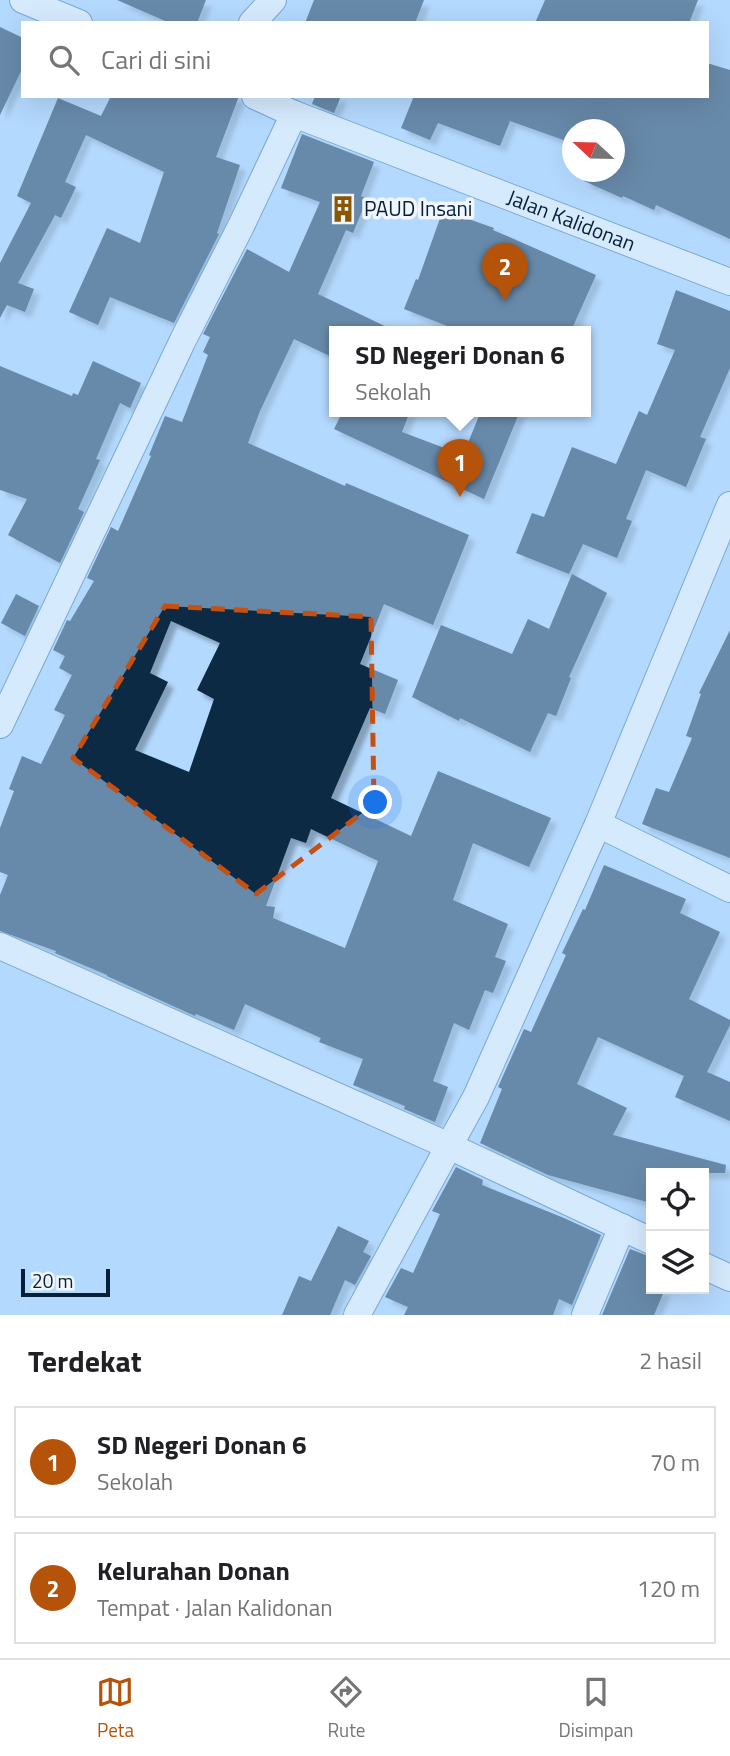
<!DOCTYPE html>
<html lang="id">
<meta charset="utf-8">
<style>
:root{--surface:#fff;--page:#f6f6f6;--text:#202124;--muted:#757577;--line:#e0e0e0;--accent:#b45309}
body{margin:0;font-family:"Titillium Web",sans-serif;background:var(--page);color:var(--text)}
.controls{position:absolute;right:21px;bottom:21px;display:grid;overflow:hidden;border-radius:0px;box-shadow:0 7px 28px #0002}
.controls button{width:63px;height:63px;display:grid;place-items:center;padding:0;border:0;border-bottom:2px solid var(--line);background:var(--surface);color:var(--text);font:35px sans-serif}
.compass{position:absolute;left:562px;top:119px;width:63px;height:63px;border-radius:50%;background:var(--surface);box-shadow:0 7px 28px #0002;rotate:292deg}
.scale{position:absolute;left:21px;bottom:18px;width:89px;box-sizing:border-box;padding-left:7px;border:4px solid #062037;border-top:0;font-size:19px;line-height:24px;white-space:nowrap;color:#062037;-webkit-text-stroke:5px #f0f6fc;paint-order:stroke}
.you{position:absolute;left:376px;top:803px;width:24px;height:24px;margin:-18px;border:5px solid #fff;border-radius:50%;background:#1a73e8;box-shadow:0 0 0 10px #1a73e833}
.badge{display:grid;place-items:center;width:46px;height:46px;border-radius:50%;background:var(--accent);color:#fff;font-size:23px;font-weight:700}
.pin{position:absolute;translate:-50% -58px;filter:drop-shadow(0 2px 4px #0008)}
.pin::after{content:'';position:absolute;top:37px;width:24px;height:21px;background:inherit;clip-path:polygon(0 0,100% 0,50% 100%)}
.popup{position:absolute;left:329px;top:326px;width:262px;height:91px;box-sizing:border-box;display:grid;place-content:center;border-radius:0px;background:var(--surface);filter:drop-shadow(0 2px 5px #0005);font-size:23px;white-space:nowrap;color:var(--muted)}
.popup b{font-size:26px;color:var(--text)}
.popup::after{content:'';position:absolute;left:50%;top:100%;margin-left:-14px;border:14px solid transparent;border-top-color:var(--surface)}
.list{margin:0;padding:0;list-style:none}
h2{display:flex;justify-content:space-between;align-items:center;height:91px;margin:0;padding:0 28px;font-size:30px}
h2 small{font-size:23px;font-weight:400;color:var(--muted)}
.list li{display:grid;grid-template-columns:46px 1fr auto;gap:21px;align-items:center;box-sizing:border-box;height:112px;margin:0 14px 14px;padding:0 14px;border:2px solid var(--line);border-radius:0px}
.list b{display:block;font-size:26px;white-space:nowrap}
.list p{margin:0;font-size:23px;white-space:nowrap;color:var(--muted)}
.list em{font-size:23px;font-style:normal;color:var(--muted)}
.icon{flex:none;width:38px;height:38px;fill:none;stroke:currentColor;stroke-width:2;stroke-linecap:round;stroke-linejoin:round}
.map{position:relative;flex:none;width:730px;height:1315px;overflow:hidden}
.search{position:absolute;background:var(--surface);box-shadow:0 7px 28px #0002;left:21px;right:21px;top:21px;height:77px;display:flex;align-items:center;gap:18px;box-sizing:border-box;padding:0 24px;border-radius:0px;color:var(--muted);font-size:26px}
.sheet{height:343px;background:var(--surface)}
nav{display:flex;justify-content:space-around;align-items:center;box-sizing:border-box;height:98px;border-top:2px solid var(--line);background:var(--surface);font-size:19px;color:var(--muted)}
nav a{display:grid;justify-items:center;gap:4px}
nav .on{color:var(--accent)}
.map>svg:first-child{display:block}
.building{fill:#0a2944;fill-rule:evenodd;filter:url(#shadow)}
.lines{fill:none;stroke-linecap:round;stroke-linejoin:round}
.street-casing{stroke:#316ea6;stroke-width:28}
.street{stroke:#fff;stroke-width:26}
.marked{fill:none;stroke:#c65012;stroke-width:5;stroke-dasharray:14 9;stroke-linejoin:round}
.labels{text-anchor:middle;stroke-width:7;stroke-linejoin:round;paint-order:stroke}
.poi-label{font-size:21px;fill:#062037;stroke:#f0f6fc;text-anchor:start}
.street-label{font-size:21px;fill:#062037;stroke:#f0f6fc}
</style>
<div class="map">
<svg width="730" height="1315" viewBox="0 0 730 1315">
<defs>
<filter id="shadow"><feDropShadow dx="6" dy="6" stdDeviation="2" flood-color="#0004"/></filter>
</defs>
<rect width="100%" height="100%" fill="#b4d9fe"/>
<g class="building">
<path d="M117,0H206L197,23H170Z"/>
<path d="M314,0H424L415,23H305Z"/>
<path d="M545,0H698L689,23H535Z"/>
<path d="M0,27L23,38V67L0,115Z"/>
<path d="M707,63L730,70V239L656,205L654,210L623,196L622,198L584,181L588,172H614V130H572V143L510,121L500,146L438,123L430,140L401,128L414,96H707Z"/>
<path d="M111,96H239L216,157L240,165L217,233L219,234L174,323L110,297L98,325L69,312L107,228L140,243L164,172L86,135L65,182L76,187L61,218L55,215L18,283L34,289L25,312L7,305L0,318V263L31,203L17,196L58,98L101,116Z"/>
<path d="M315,96H341L334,113L312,104Z"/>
<path d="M302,134L374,162L361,196L367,199L353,233L346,230L318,294L395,331H334V358L294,339L260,411L248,443L345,486L346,483L469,535L433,625L384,604L360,664L398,680L385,714L370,708L331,798L411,836L438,771L551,818L529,867L473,843L453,900L508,924L495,957L506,961L493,993L485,990L469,1030L454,1023L433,1081L448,1087L435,1122L404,1109L405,1106L353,1085L363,1059L319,1042L321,1038L245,1004L234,1030L196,1014L195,1016L107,976V975L55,953L56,951L0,931V895L8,875L0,872V828L14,791L9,789L22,756L41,764L65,715L54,710L72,675L59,668L65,656L53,650L67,620L70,621L94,581L87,578L111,527L118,531L151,456L149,455L165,416L182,422L208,355L203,352L210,337L203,334L247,249L289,272L320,202L281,188ZM171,621L220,643L197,690L214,699L189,772L135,750L168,682L150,673ZM311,829L378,861L345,948L273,918L275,907L266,906L291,838L306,843Z"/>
<path d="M443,210L494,228L493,230L596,275L571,331H460L404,309L416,279L418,280Z"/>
<path d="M676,290L730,311V368L700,437L706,439L686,487L646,470L626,519L632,521L617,558L583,544L569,574L516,553L532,513L544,517L572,447L616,464L639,411L647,415L675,350L657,344Z"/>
<path d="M93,361L141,383L130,408L120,403L96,459L100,460L78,509L84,512L60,563L8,535L27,499L0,490V366L72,396L73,393L78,395Z"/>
<path d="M343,411H410L402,432L463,455L481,411H520L484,499L334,429Z"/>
<path d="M572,574L607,593L569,677L571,678L556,716L548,713L530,752L460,718L459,721L412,697L441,625L512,654L528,619L549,629Z"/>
<path d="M16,594L39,606L25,636L1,623Z"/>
<path d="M730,630V858L642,824L656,788L669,792L692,738L686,736L701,694L699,693Z"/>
<path d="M604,865L686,899L680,913L720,932L689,999L730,1020V1025L707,1072L730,1082V1121L675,1097L684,1076L598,1037L577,1084L627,1108L613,1135L726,1165L725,1173H651V1203L548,1175L480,1143L502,1089L498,1087L524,1029L531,1032L566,955L562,953L583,909L585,910Z"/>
<path d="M456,1167L483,1180L482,1185L564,1218L601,1235L572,1305L559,1299L553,1315H404L408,1307L385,1297L401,1268L413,1273L440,1214L432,1211Z"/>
<path d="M338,1226L369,1241L363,1252L371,1256L355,1285L345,1280L330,1315H282L299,1276L311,1281Z"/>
<path d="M630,1249L651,1257V1289H665L654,1315H602Z"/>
</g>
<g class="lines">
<defs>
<g id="street">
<path d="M23,0L79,23"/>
<path d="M252,23L273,0"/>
<path id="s1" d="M255,96L294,114L730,282"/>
<path d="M0,725L183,340L241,226L294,114"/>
<path d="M598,824L730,889"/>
<path d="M0,946L449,1146L357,1315"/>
<path d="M651,1241L449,1146L476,1097L598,824L730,505"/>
<path d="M704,1266L730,1278"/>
<path d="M585,1315L622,1227"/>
</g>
</defs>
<use href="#street" class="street-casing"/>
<use href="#street" class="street"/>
</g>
<path d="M0 0H730V1315H0ZM165,606L371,617L374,804L256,894L73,758Z" fill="#b4d9fe" fill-opacity=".55" fill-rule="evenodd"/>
<path class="marked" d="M165,606L371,617L374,804L256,894L73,758Z"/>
<defs>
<symbol id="building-bare" viewBox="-9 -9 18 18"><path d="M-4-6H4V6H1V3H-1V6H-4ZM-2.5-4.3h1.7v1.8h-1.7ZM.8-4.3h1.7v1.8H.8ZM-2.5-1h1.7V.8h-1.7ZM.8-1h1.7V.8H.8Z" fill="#8b5604" stroke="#f0f6fc" stroke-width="2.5" paint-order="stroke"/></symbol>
</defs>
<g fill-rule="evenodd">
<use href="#building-bare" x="324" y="190" width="38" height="38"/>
</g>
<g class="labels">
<g class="poi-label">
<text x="364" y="216">PAUD Insani</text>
</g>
<g class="street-label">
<text dy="7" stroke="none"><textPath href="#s1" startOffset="340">Jalan Kalidonan</textPath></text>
</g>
</g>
</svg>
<div class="controls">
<button><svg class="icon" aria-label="locate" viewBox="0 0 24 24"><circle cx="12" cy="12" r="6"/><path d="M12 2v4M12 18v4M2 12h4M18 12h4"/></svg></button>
<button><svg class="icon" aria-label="layers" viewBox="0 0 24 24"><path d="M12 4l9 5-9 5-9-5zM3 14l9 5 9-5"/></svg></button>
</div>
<svg class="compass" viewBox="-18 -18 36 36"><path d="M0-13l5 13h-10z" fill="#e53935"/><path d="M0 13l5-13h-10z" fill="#757577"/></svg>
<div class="scale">20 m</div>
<div class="you"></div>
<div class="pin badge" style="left:460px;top:497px">1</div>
<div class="popup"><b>SD Negeri Donan 6</b>Sekolah</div>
<div class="pin badge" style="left:505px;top:301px">2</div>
<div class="search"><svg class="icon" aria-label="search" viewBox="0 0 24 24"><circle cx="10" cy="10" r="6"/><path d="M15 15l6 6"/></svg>Cari di sini</div>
</div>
<section class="sheet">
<h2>Terdekat<small>2 hasil</small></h2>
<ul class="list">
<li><span class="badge">1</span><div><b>SD Negeri Donan 6</b><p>Sekolah</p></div><em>70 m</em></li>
<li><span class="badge">2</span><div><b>Kelurahan Donan</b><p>Tempat · Jalan Kalidonan</p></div><em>120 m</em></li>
</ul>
</section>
<nav>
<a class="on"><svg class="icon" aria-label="map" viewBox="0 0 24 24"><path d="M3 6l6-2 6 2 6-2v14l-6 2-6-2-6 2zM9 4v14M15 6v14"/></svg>Peta</a>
<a><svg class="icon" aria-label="directions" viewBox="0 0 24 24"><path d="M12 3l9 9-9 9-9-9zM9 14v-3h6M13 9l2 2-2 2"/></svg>Rute</a>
<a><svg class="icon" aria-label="saved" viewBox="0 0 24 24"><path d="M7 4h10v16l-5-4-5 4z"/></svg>Disimpan</a>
</nav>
